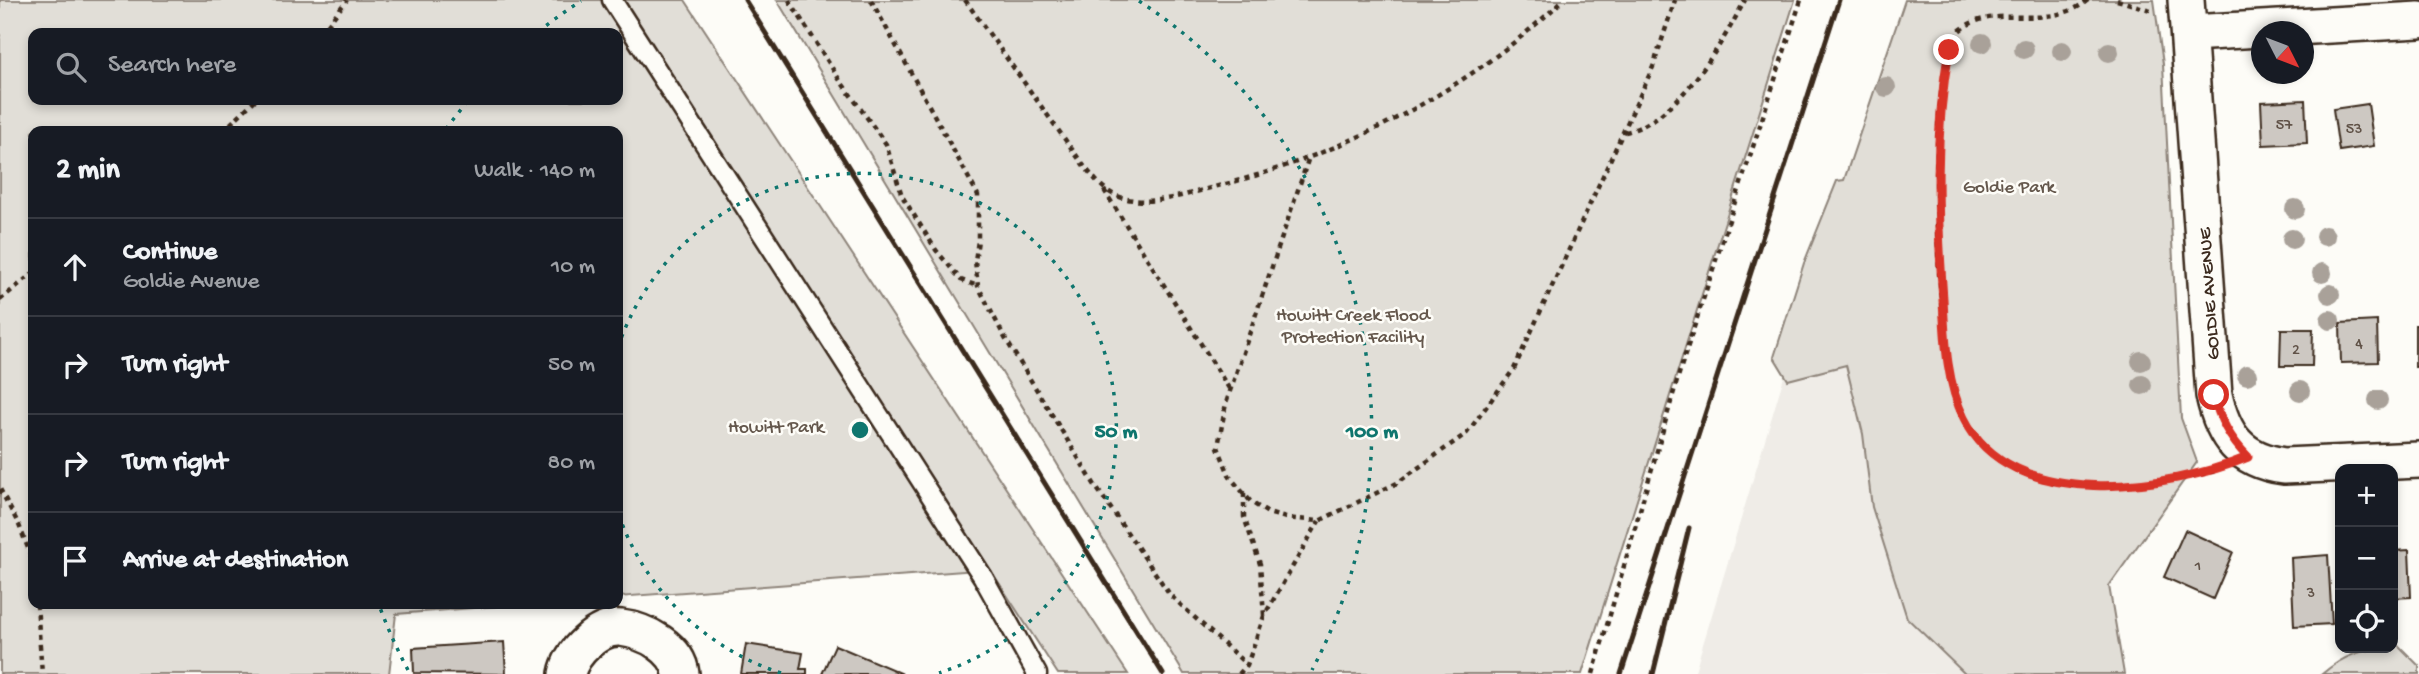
<!DOCTYPE html>
<meta charset="utf-8">
<style>
:root{--surface:#171b24;--page:#242831;--text:#f1f3f6;--muted:#9ea1a6;--line:#363941}
body{margin:0;font-family:"Gochi Hand",sans-serif;background:var(--page);color:var(--text)}
.controls{position:absolute;right:21px;bottom:21px;display:grid;overflow:hidden;border-radius:14px;box-shadow:0 4px 10px #0003}
.controls button{width:63px;height:63px;display:grid;place-items:center;padding:0;border:0;border-bottom:2px solid var(--line);background:var(--surface);color:var(--text);font:35px sans-serif}
.compass{position:absolute;left:2251px;top:21px;width:63px;height:63px;border-radius:50%;background:var(--surface);box-shadow:0 4px 10px #0003;rotate:132deg}
.stop{position:absolute;width:21px;height:21px;margin:-16px;border:5px solid #d93025;border-radius:50%;background:#fff}
.stop.end{background:#d93025;border-color:#fff;box-shadow:0 2px 7px #0008}
.list{margin:0;padding:0;list-style:none}
h2{display:flex;justify-content:space-between;align-items:center;height:91px;margin:0;padding:0 28px;font-size:30px}
h2 small{font-size:23px;font-weight:400;color:var(--muted)}
.list li{display:grid;grid-template-columns:46px 1fr auto;gap:21px;align-items:center;box-sizing:border-box;height:98px;padding:0 28px;border-top:2px solid var(--line)}
.list b{display:block;font-size:26px;white-space:nowrap}
.list p{margin:0;font-size:23px;white-space:nowrap;color:var(--muted)}
.list em{font-size:23px;font-style:normal;color:var(--muted)}
.icon{flex:none;width:38px;height:38px;fill:none;stroke:currentColor;stroke-width:2;stroke-linecap:round;stroke-linejoin:round}
.map{position:relative;flex:none;width:2419px;height:674px;overflow:hidden}
.search{position:absolute;background:var(--surface);box-shadow:0 4px 10px #0003;left:28px;top:28px;width:595px;height:77px;display:flex;align-items:center;gap:18px;box-sizing:border-box;padding:0 24px;border-radius:14px;color:var(--muted);font-size:26px}
.panel{position:absolute;background:var(--surface);box-shadow:0 4px 10px #0003;left:28px;top:126px;width:595px;height:483px;border-radius:14px}
.map>svg:first-child{display:block}
.built{fill:#efece7}
.green{fill:#e1ded7;stroke:#8e847a;stroke-width:2;fill-rule:evenodd}
.building{fill:#cdc8c2;stroke:#3b2a1e;stroke-width:2}
.lines{fill:none;stroke-linecap:round;stroke-linejoin:round}
.lane-casing{stroke:#3b2a1e;stroke-width:23}
.street-casing{stroke:#3b2a1e;stroke-width:40}
.path{stroke:#3b2a1e;stroke-width:4.5;stroke-dasharray:5 5;stroke-linecap:butt}
.lane{stroke:#fdfcf7;stroke-width:18}
.street{stroke:#fdfcf7;stroke-width:35}
.rail{stroke:#3b2a1e;stroke-width:5}
.tree{fill:#a9a199}
.route{stroke:#d93025;stroke-width:9}
.ring{fill:none;stroke:#0f766e;stroke-width:3.5;stroke-dasharray:3.5 7}
.labels{text-anchor:middle;stroke-width:5;stroke-linejoin:round;paint-order:stroke}
.number-label{font-size:16px;fill:#605247}
.park-label{font-size:19px;fill:#64574c;stroke:#fdfcf7}
.street-label{font-size:19px;fill:#3b2a1e;stroke:#fdfcf7}
.centre{fill:#0f766e;stroke:#fdfcf7;stroke-width:3.5}
.ring-label{font-size:21px;text-anchor:middle;font-weight:bold;fill:#0f766e;stroke:#fdfcf7;stroke-width:5;stroke-linejoin:round;paint-order:stroke}
</style>
<div class="map">
<svg width="2419" height="674" viewBox="0 0 2419 674">
<rect width="100%" height="100%" fill="#fdfcf7"/>
<filter id="ink" filterUnits="userSpaceOnUse"><feTurbulence type="fractalNoise" baseFrequency=".0143" numOctaves="2"/><feDisplacementMap in="SourceGraphic" scale="14" xChannelSelector="R" yChannelSelector="G"/><feConvolveMatrix kernelMatrix="1 2 1 2 8 2 1 2 1" color-interpolation-filters="sRGB"/></filter>
<g filter="url(#ink)">
<path class="built" d="M1843,182L1988,674H1694Z"/>
<g class="green">
<path d="M0,0H685L1128,674H1058L990,569L618,597V131H33V604H526L396,614L389,674H0ZM33,33H618V100H33Z"/>
<path d="M777,0H1795L1582,674H1184Z"/>
<path d="M1905,0H2154L2163,64L2181,418L2197,462L2109,586L2124,674H1965L1907,618L1872,507L1863,434L1846,365L1788,380L1774,357L1804,263L1837,181L1844,180Z"/>
<path d="M2393,640L2419,666V674H2322C2344,655 2364,648 2393,648Z"/>
</g>
<g class="building">
<path d="M2305,100L2307,143L2263,145L2261,102Z"/>
<path d="M2368,104L2374,146L2339,151L2333,109Z"/>
<path d="M2377,321L2378,362L2341,363L2340,323Z"/>
<rect x="2415" y="325" width="4" height="42"/>
<path d="M2281,329H2313L2312,366H2280Z"/>
<path d="M2185,530L2233,552L2213,599L2164,577Z"/>
<path d="M2409,550L2411,597L2393,598V551Z"/>
<path d="M2328,555L2332,624L2294,626L2291,558Z"/>
<path d="M504,642L506,674L414,673L413,648Z"/>
<path d="M746,644L803,653L800,669H807V674H741Z"/>
<path d="M835,645L901,673L900,674H822Z"/>
</g>
<g class="lines">
<defs>
<path id="lane" d="M612,0L983,577L1037,674"/>
<g id="street">
<path d="M2186,0L2214,395C2223,436 2240,460 2284,466L2419,460"/>
<path d="M2190,33L2419,20"/>
<path d="M567,674C571,653 598,626 621,628C646,631 678,648 681,674"/>
</g>
</defs>
<use href="#lane" class="lane-casing"/>
<use href="#street" class="street-casing"/>
<g class="path">
<path d="M789,0L839,79L886,144L902,196L936,250L961,280L978,286"/>
<path d="M871,0L978,195V240L975,261L978,286L1005,338L1096,487L1171,596L1247,665"/>
<path d="M965,0L1084,166C1094,178 1104,192 1120,197C1151,207 1184,195 1214,187C1343,155 1466,92 1563,0"/>
<path d="M2088,0C2046,34 1993,0 1958,32C1924,81 1937,334 1955,394C1961,415 1973,438 1990,452C2050,503 2145,486 2215,471"/>
<path d="M2117,0L2154,11"/>
<path d="M321,33L347,0"/>
<path d="M223,131L255,100"/>
<path d="M1625,132C1677,121 1722,44 1745,0"/>
<path d="M1308,160L1226,403L1218,447L1230,477L1251,502L1268,513L1286,518L1319,521L1397,483L1467,433L1514,369L1653,67L1675,0"/>
<path d="M1104,190L1230,390"/>
<path d="M0,300L33,273"/>
<path d="M0,489L19,525L33,561"/>
<path d="M1244,493V517L1260,564L1264,615"/>
<path d="M37,604L42,674"/>
<path d="M1239,674L1247,665L1264,616L1319,521"/>
<path d="M1593,674L1681,367L1801,0"/>
</g>
<use href="#lane" class="lane"/>
<use href="#street" class="street"/>
<g class="rail">
<path d="M745,0L1163,674"/>
<path d="M1621,674L1839,0"/>
<path d="M1653,674L1689,528"/>
</g>
</g>
<g class="tree">
<circle cx="1982" cy="43" r="10"/>
<circle cx="2024" cy="49" r="10"/>
<circle cx="2062" cy="51" r="10"/>
<circle cx="2109" cy="52" r="10"/>
<circle cx="1886" cy="87" r="10"/>
<circle cx="2295" cy="209" r="10"/>
<circle cx="2325" cy="236" r="10"/>
<circle cx="2292" cy="239" r="10"/>
<circle cx="2322" cy="273" r="10"/>
<circle cx="2330" cy="294" r="10"/>
<circle cx="2330" cy="320" r="10"/>
<circle cx="2141" cy="361" r="10"/>
<circle cx="2247" cy="375" r="10"/>
<circle cx="2142" cy="385" r="10"/>
<circle cx="2300" cy="391" r="10"/>
<circle cx="2378" cy="400" r="10"/>
</g>
</g>
<g class="lines" filter="url(#ink)">
<path class="route" d="M1949,50C1934,133 1937,215 1943,299C1945,338 1946,382 1964,418C2011,513 2169,490 2248,457C2230,439 2219,420 2214,395"/>
</g>
<g class="ring">
<path d="M781 673A256 256 0 0 1 618 513M618 347A256 256 0 1 1 939 673"/>
<path d="M408 670A512 512 0 0 1 379 605M446 129A512 512 0 0 1 468 101M538 32A512 512 0 0 1 581 1M1139 1A512 512 0 0 1 1312 670"/>
</g>
<g class="labels">
<g class="number-label">
<text x="2284" y="129">57</text>
<text x="2354" y="133">53</text>
<text x="2359" y="348">4</text>
<text x="2296" y="354">2</text>
<text x="2198" y="570">1</text>
<text x="2311" y="597">3</text>
</g>
<g class="park-label">
<text x="2009" y="192">Goldie Park</text>
<text x="1353" y="320">Howitt Creek Flood<tspan x="1353" dy="22">Protection Facility</tspan></text>
<text x="776" y="432">Howitt Park</text>
</g>
<g class="street-label">
<text transform="translate(2207 294) rotate(-94)" y="7">GOLDIE AVENUE</text>
</g>
</g>
<circle cx="860" cy="430" r="10" class="centre"/>
<g class="ring-label">
<text x="1116" y="437">50 m</text>
<text x="1372" y="437">100 m</text>
</g>
</svg>
<div class="controls">
<button>+</button>
<button>−</button>
<button><svg class="icon" aria-label="locate" viewBox="0 0 24 24"><circle cx="12" cy="12" r="6"/><path d="M12 2v4M12 18v4M2 12h4M18 12h4"/></svg></button>
</div>
<svg class="compass" viewBox="-18 -18 36 36"><path d="M0-13l5 13h-10z" fill="#e53935"/><path d="M0 13l5-13h-10z" fill="#9ea1a6"/></svg>
<div class="stop" style="left:2214px;top:395px"></div>
<div class="stop end" style="left:1949px;top:50px"></div>
<div class="search"><svg class="icon" aria-label="search" viewBox="0 0 24 24"><circle cx="10" cy="10" r="6"/><path d="M15 15l6 6"/></svg>Search here</div>
<section class="panel">
<h2>2 min<small>Walk · 140 m</small></h2>
<ul class="list">
<li><svg class="icon" aria-label="ahead" viewBox="0 0 24 24"><path d="M12 20V5M6 11l6-6 6 6"/></svg><div><b>Continue</b><p>Goldie Avenue</p></div><em>10 m</em></li>
<li><svg class="icon" aria-label="right" viewBox="0 0 24 24"><path d="M7 20v-9h11M14 6l5 5-5 5"/></svg><div><b>Turn right</b></div><em>50 m</em></li>
<li><svg class="icon" aria-label="right" viewBox="0 0 24 24"><path d="M7 20v-9h11M14 6l5 5-5 5"/></svg><div><b>Turn right</b></div><em>80 m</em></li>
<li><svg class="icon" aria-label="arrive" viewBox="0 0 24 24"><path d="M6 21V4h12l-3 4 3 4H6"/></svg><div><b>Arrive at destination</b></div></li>
</ul>
</section>
</div>
